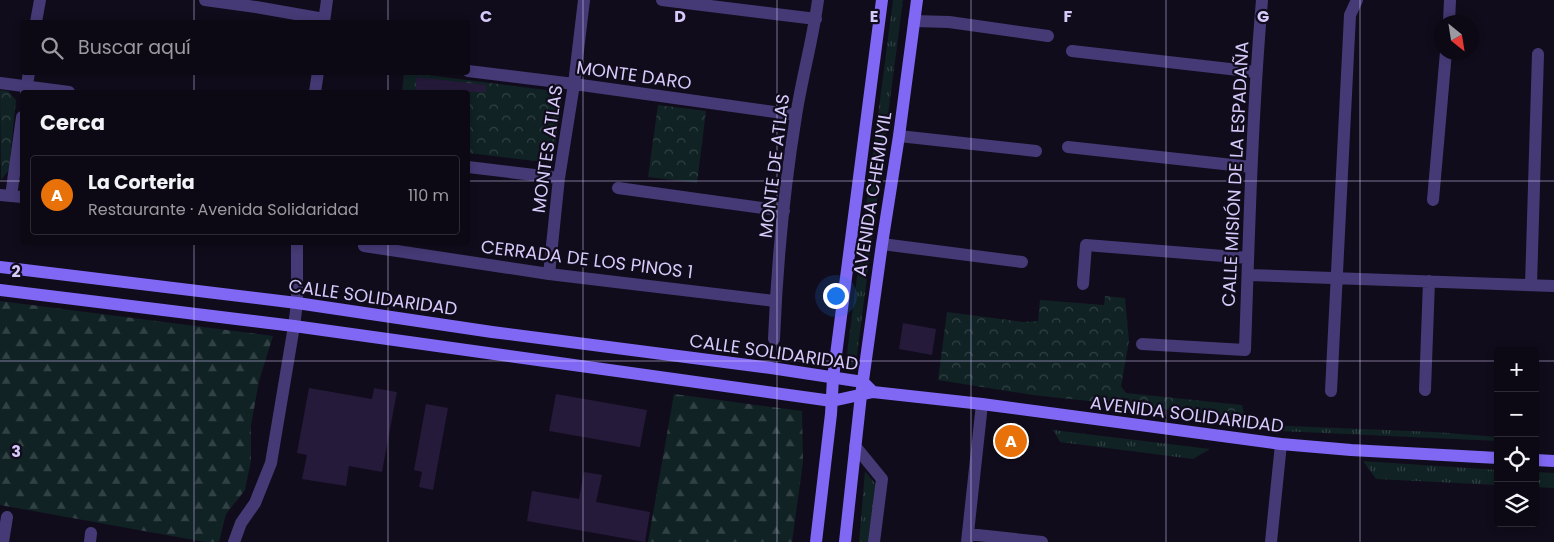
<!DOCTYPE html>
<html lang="es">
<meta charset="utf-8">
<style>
body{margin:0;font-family:Poppins,sans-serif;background:#16121d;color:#f1f3f6}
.controls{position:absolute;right:15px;bottom:15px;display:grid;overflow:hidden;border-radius:5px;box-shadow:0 2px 8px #0003}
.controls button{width:45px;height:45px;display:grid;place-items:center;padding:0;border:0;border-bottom:1px solid #2d2a34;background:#0d0914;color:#f1f3f6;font:25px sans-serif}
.compass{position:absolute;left:1434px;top:15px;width:45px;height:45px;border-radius:50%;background:#0d0914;box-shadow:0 2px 8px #0003;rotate:150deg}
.you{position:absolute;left:835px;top:295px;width:18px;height:18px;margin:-12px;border:4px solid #fff;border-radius:50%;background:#1a73e8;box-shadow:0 0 0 8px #1a73e833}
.badge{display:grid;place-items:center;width:32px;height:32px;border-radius:50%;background:#db2777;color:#fff;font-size:16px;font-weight:700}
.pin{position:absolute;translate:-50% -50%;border:2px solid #fff;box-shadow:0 1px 5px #0006}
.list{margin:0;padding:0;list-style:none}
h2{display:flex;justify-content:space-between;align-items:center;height:65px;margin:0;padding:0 20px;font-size:21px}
h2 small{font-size:16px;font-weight:400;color:#9a9aa0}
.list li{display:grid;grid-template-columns:32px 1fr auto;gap:15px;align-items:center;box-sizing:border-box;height:80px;margin:0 10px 10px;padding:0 10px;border:1px solid #2d2a34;border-radius:5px}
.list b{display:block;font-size:19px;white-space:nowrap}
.list p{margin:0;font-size:16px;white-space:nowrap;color:#9a9aa0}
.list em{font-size:16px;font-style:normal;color:#9a9aa0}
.icon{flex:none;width:28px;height:28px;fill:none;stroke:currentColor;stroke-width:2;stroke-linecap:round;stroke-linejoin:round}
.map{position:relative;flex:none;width:1554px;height:542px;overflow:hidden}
.search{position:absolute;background:#0d0914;box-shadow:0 2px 8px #0003;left:20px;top:20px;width:450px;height:55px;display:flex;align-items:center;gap:12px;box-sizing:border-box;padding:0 18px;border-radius:5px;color:#9a9aa0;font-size:19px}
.panel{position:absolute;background:#0d0914;box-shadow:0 2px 8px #0003;left:20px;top:90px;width:450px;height:155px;border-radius:5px}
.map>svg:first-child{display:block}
.grass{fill:url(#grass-tufts)}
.forest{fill:url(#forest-firs)}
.park{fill:url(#park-crowns)}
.building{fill:#251a3a}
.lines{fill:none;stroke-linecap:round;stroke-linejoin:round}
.minor{stroke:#463a76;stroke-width:12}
.tertiary{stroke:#463a76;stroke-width:12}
.secondary{stroke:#8168f4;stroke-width:12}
.grid{fill:none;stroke:#d7cafb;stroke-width:1;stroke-opacity:0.55}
.labels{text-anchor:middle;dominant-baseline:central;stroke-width:4.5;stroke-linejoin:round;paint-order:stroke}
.street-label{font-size:18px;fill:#d7cafb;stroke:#110c1b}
.grid-label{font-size:16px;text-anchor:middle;font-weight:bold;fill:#d7cafb;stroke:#110c1b;stroke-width:4.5;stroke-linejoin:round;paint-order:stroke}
</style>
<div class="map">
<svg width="1554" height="542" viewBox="0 0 1554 542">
<defs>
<pattern id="grass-tufts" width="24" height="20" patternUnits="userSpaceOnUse" patternTransform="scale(1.25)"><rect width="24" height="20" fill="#102224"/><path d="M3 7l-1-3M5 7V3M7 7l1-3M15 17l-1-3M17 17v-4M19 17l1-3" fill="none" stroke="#324145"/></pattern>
<pattern id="forest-firs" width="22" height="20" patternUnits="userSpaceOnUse" patternTransform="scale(1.25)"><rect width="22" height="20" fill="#102224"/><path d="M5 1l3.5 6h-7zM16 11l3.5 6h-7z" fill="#324145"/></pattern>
<pattern id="park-crowns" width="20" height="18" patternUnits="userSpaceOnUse" patternTransform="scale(1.25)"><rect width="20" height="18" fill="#102224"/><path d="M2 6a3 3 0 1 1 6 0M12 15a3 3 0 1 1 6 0" fill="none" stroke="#324145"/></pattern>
</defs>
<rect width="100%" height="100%" fill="#110c1b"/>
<!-- grass -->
<path class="grass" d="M893,0H903L855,370L845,369Z
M1263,425L1435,432L1498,437V441L1280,431L1264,428Z
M1053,430L1210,449L1193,459L1060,442Z
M1363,461L1498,470V485L1376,479Z
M865,471L876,485L869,542H859Z
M1535,472L1554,473V488L1535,487Z"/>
<!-- forest -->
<path class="forest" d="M0,301L273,336L259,381L251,425V460L245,490L226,514L219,542H205L0,505Z
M674,394L802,411L803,462L792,542H648Z"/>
<!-- park -->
<path class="park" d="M404,72L562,92L553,163L468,153V92H402Z
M0,90L8,91L16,100L9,170L1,180Z
M658,105L706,111L697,183L648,177Z
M1105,296L1125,298L1129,341L1121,386L1126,393L1242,405L1245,418L1033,395L938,380L947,312L1023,322L1038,321L1040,300L1104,305Z"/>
<!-- building -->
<path class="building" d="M417,77L486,85V92H415Z
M903,323L936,329L932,355L899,349Z
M309,388L372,399L374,388L397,392L382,472L349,466L346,486L302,479L307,455L297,453Z
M556,394L647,410L640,447L549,431Z
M426,404L448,408L433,490L419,487L422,472L414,470Z
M584,472L602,475L596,502L650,512L645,542L527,521L532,491L579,499Z"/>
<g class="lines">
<!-- minor -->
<path class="minor" d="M205,0L256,7L324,19
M662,0L816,19
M914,21L949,22L1048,36
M36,22L40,0
M1449,22L1450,0
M1072,51L1256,72
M468,71L574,84L796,115
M0,83L69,92
M26,92L29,72
M899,136L1036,151
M1068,147L1251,167
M468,167L559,178
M618,188L784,211
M0,195L22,197
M11,196L22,117
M1433,200L1446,52
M882,244L1022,262
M364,246L549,274L775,301
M549,274L559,178L574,84L584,0
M1248,275L1554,286
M1083,284L1086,245L1248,258
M1531,285L1538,54
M774,339C777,265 784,189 796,116C802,77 813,39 818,0
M1142,344L1245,350C1249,233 1252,117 1262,0
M1425,390L1429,281
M1331,391L1350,15L1357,0
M855,446L882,479L874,542
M968,534L1042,542
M3,542L7,517
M90,542L91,533
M967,542L982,404
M1271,542L1281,444"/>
<!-- tertiary -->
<path class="tertiary" d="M324,22L327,0
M315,92L318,72
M234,542L241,523L255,503L271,463L294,326L297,303V242"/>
<!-- secondary -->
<path class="secondary" d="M0,267L297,303L492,332L771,368L863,382L873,392
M0,290L294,326L832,401L873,392L982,404L1281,444L1351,450L1498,458
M1535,460L1554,461
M816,542L831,414L833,378L882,0
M845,542L861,395L882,244L899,136L917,0"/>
</g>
<!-- grid -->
<path class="grid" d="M194,0V22M388,0V22M583,0V542M777,0V542M971,0V542M1166,0V542M1360,0V542M194,72V92M388,72V92M0,181H22M468,181H1554M194,242V542M388,242V542M0,361H1498M1535,361H1554"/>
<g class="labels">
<!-- street labels -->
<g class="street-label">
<text transform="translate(634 75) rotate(8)">MONTE DARO</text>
<text transform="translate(547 149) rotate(-82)">MONTES ATLAS</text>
<text transform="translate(774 166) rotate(-83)">MONTE DE ATLAS</text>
<text transform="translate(1235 174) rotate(-87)">CALLE MISIÓN DE LA ESPADAÑA</text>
<text transform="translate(872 194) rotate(-81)">AVENIDA CHEMUYIL</text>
<text transform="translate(587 259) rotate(7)">CERRADA DE LOS PINOS 1</text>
<text transform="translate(373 297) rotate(8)">CALLE SOLIDARIDAD</text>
<text transform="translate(774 352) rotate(8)">CALLE SOLIDARIDAD</text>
<text transform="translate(1187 414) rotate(7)">AVENIDA SOLIDARIDAD</text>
</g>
</g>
<g class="grid-label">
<text x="486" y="22">C</text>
<text x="680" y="22">D</text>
<text x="874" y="22">E</text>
<text x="1068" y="22">F</text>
<text x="1263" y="22">G</text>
<text x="16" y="277">2</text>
<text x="16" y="457">3</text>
</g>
</svg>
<div class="controls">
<button>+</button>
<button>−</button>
<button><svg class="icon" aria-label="locate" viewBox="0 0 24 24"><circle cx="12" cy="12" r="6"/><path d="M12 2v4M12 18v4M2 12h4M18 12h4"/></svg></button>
<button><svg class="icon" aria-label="layers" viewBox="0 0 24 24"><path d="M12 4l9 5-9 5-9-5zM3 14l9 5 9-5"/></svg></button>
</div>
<svg class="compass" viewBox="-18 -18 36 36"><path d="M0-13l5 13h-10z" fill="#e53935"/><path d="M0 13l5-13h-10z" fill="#9a9aa0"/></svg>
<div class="you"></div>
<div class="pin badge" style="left:1011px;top:441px;background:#e8710a">A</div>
<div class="search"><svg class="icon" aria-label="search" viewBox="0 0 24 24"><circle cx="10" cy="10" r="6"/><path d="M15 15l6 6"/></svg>Buscar aquí</div>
<section class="panel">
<h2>Cerca<small></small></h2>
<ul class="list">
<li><span class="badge" style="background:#e8710a">A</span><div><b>La Corteria</b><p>Restaurante · Avenida Solidaridad</p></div><em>110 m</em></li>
</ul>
</section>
</div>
